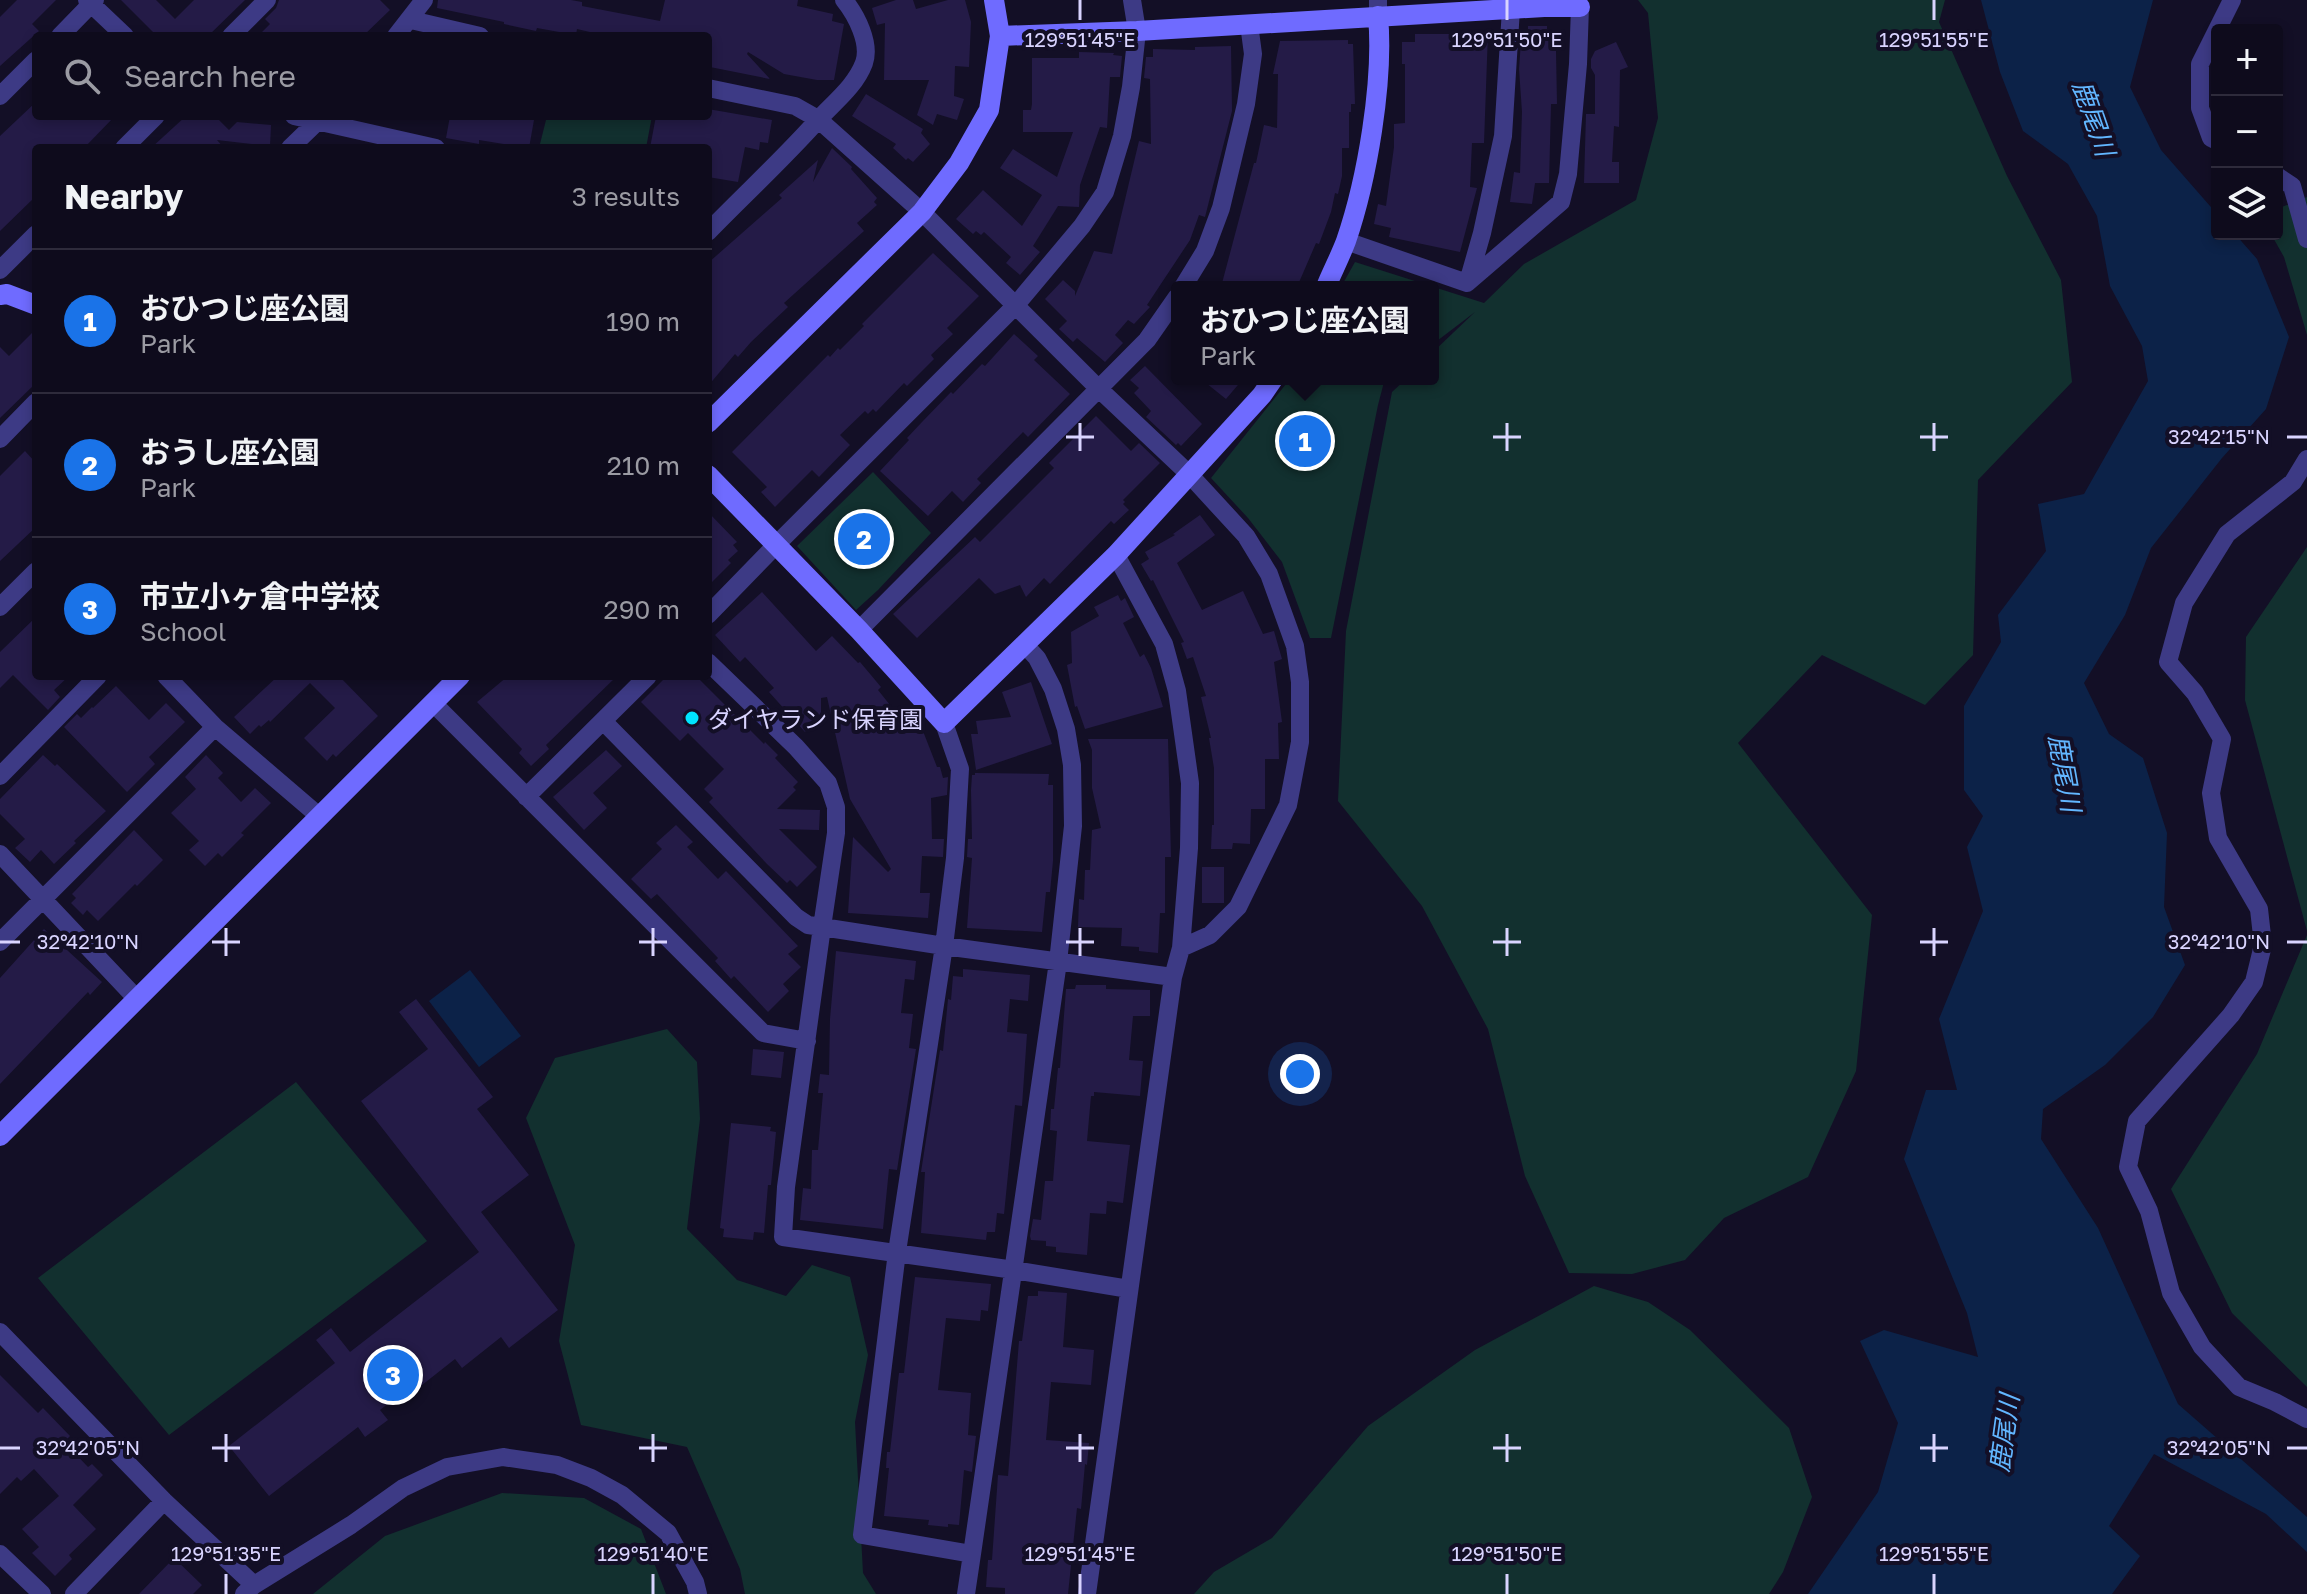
<!DOCTYPE html>
<meta charset="utf-8">
<style>
body{margin:0;font-family:"Golos Text","Noto Sans JP",sans-serif;background:#1c1929;color:#f1f3f6}
.controls{position:absolute;right:24px;top:24px;display:grid;overflow:hidden;border-radius:8px;box-shadow:0 4px 12px #0003}
.controls button{width:72px;height:72px;display:grid;place-items:center;padding:0;border:0;border-bottom:2px solid #2e2b3b;background:#0e0b1c;color:#f1f3f6;font:40px sans-serif}
.you{position:absolute;left:1300px;top:1074px;width:28px;height:28px;margin:-20px;border:6px solid #fff;border-radius:50%;background:#1a73e8;box-shadow:0 0 0 12px #1a73e833}
.badge{display:grid;place-items:center;width:52px;height:52px;border-radius:50%;background:#1a73e8;color:#fff;font-size:26px;font-weight:700}
.pin{position:absolute;translate:-50% -50%;border:4px solid #fff;box-shadow:0 2px 8px #0006}
.popup{position:absolute;left:1171px;top:281px;width:268px;height:104px;box-sizing:border-box;display:grid;place-content:center;border-radius:8px;background:#0e0b1c;filter:drop-shadow(0 2px 6px #0005);font-size:26px;white-space:nowrap;color:#9b9ba3}
.popup b{font-size:30px;color:#f1f3f6}
.popup::after{content:'';position:absolute;left:50%;top:100%;margin-left:-16px;border:16px solid transparent;border-top-color:#0e0b1c}
.list{margin:0;padding:0;list-style:none}
h2{display:flex;justify-content:space-between;align-items:center;height:104px;margin:0;padding:0 32px;font-size:34px}
h2 small{font-size:26px;font-weight:400;color:#9b9ba3}
.list li{display:grid;grid-template-columns:52px 1fr auto;gap:24px;align-items:center;box-sizing:border-box;height:144px;padding:0 32px;border-top:2px solid #2e2b3b}
.list b{display:block;font-size:30px;white-space:nowrap}
.list p{margin:0;font-size:26px;white-space:nowrap;color:#9b9ba3}
.list em{font-size:26px;font-style:normal;color:#9b9ba3}
.icon{flex:none;width:44px;height:44px;fill:none;stroke:currentColor;stroke-width:2;stroke-linecap:round;stroke-linejoin:round}
.map{position:relative;flex:none;width:2307px;height:1594px;overflow:hidden}
.search{position:absolute;background:#0e0b1c;box-shadow:0 4px 12px #0003;left:32px;top:32px;width:680px;height:88px;display:flex;align-items:center;gap:20px;box-sizing:border-box;padding:0 28px;border-radius:8px;color:#9b9ba3;font-size:30px}
.panel{position:absolute;background:#0e0b1c;box-shadow:0 4px 12px #0003;left:32px;top:144px;width:680px;height:536px;border-radius:8px}
.map>svg:first-child{display:block}
.green{fill:#12302f}
.water{fill:#0c2248}
.building{fill:#241b47}
.lines{fill:none;stroke-linecap:round;stroke-linejoin:round}
.street{stroke:#3d3a85;stroke-width:18}
.secondary{stroke:#6f6bff;stroke-width:20}
.ticks{fill:none;stroke:#d9d4ff;stroke-width:3}
.poi-dot{fill:#00e5ff;stroke:#130f26;stroke-width:3}
.labels{text-anchor:middle;dominant-baseline:central;stroke-width:8;stroke-linejoin:round;paint-order:stroke}
.poi-label{font-size:24px;fill:#d9d4ff;stroke:#130f26;text-anchor:start}
.water-label{font-size:26px;font-style:italic;fill:#62b6ff;stroke:#130f26}
.ticks-label{font-size:20px;text-anchor:middle;fill:#d9d4ff;stroke:#130f26;stroke-width:8;stroke-linejoin:round;paint-order:stroke}
</style>
<div class="map">
<svg width="2307" height="1594" viewBox="0 0 2307 1594">
<rect width="100%" height="100%" fill="#130f26"/>
<!-- green -->
<path class="green" d="M1638,0H1945L1939,22L2007,176L2061,280L2072,382L1978,480L1973,655L1925,705L1822,655L1738,743L1872,915L1856,1071L1808,1177L1724,1218L1685,1260L1632,1274L1569,1273L1525,1176L1488,1029L1422,906L1338,801L1346,631L1392,392L1406,379H1433V352L1475,312L1433,344V287H1341L1355,262L1484,303L1524,264L1636,200L1658,118L1648,13Z
M547,116H652L646,148H539Z
M2307,197V335L2284,257L2271,234H2277V209Z
M1290,379H1388L1384,382L1378,405L1331,638H1310L1282,562L1248,518L1211,478Z
M873,472L931,533L878,590L856,610L797,546Z
M2307,547V931L2245,700L2246,637Z
M2307,935V1387L2232,1313L2171,1189L2257,1054Z
M667,1029L697,1062L700,1119L687,1229L737,1280L786,1296L812,1265L850,1277L868,1355L855,1422L863,1573L876,1594H745L740,1569L687,1447L581,1425L559,1341L575,1245L526,1118L555,1058Z
M296,1082L427,1241L169,1435L38,1278Z
M1594,1286L1648,1302L1690,1330L1789,1428L1812,1497L1783,1572L1769,1594H1194L1214,1572L1272,1538L1368,1426L1475,1350Z
M502,1493L584,1498L641,1529L666,1594H313L385,1536Z"/>
<!-- water -->
<path class="water" d="M1981,0H2153L2130,87L2161,150L2217,214V234H2235L2257,259L2289,337L2266,409L2222,458L2151,548L2125,615L2084,683L2109,734L2143,758L2167,833L2164,907L2185,965L2153,1017L2105,1065L2043,1109L2041,1139L2098,1228L2178,1404L2307,1517V1552L2266,1514L2154,1454L2109,1526L2140,1556L2112,1594H1808L1878,1492L1898,1423L1860,1341L1884,1330L1978,1357L1967,1313L1904,1159L1926,1090H1957L1939,1019L1983,911L1967,847L1983,816L1964,790V706L2001,642L1998,615L2046,551L2038,504L2084,494L2148,381L2142,346L2110,286L2097,216L2068,164L2023,131L2000,72Z
M470,970L521,1036L479,1067L429,1001Z"/>
<!-- building -->
<path class="building" d="M17,0H56L32,24L39,31L0,66V17Z
M121,0H156L175,19L194,0H245L208,36H157Z
M279,0H380L390,10L363,36H258L270,24L265,19L276,8Z
M438,0H571L582,2V6L660,21L665,0H798L797,6L833,14L832,21L844,24L834,80H817L784,74L748,52L747,54L770,79L710,67L711,59L708,58V36H607L577,29L576,35L537,28L536,31L504,24V22L437,8Z
M896,0H913L916,9L948,0H965L971,22L969,67L955,66L954,96L964,99L957,120L937,114L933,125L917,115L929,80H884L885,23L877,25L872,8Z
M1528,26H1547V31H1559V51H1556L1557,104H1551L1549,183H1535L1532,204L1510,202L1514,172L1520,173L1522,112L1519,69L1521,41H1524V32H1528Z
M1454,32H1488L1484,143H1472L1470,187L1477,188L1460,252L1389,237L1391,228L1374,224L1378,204L1386,206L1394,147V124L1405,123V64H1402V42H1415V34H1454Z
M1348,40V44H1353L1355,104H1351V112H1349V148H1342V176L1338,194L1335,193L1331,212L1319,244L1316,243L1297,287H1221L1254,163H1256L1264,125L1277,128L1278,74H1273L1280,41Z
M1616,42L1628,67L1620,70L1619,127L1614,126L1612,162H1619V183H1584L1586,114H1595V75L1591,68V59L1595,51Z
M1231,46L1232,111L1205,217L1199,215L1190,240L1147,305L1150,307L1134,324L1128,320L1115,335L1123,343L1105,362L1077,338L1073,342L1059,329L1067,321L1045,299L1063,280L1075,291V296L1094,251L1112,254L1139,141L1151,144L1150,79L1144,78L1146,57H1153V49L1195,50V47Z
M1079,52L1114,53L1113,55L1122,56L1120,77H1110L1107,128L1100,127L1080,185L1079,207L1058,206L1033,246L1040,252L1020,275L1006,263L1011,257L984,232L981,235L976,231L973,234L956,219L983,190L1022,226L1042,195L1000,168L1013,149L1057,177L1073,132H1023V110H1031L1032,104V58H1079Z
M866,94L923,129L921,133L930,144L913,162L908,158L906,160L893,148L896,144L852,116Z
M36,102V116H115L84,148H36V196L0,231V136Z
M708,109L772,120L768,143L760,142L759,150L745,147L738,182L708,177V148H650L656,116H708Z
M186,116H215L229,130L237,122L271,125L270,146L217,140L224,148H151Z
M450,116H512L534,120L529,148L479,140V144L446,138Z
M832,148L852,167L851,169L877,198L874,202L877,205L857,223L864,231L784,303L788,307L751,342L738,357L735,354L708,386V263L782,198L779,195L818,160L813,182Z
M933,253L979,296L947,328L953,334L931,355L934,359L907,386L904,383L876,412L873,409L868,414L865,411L840,435L850,445L819,477L812,470L775,507L761,492L767,487L732,452L828,355L830,357L838,348L840,350L864,326L862,324Z
M36,329V383L0,418V347L9,356Z
M1014,334L1038,356L1034,360L1070,394L1028,437L1023,432L977,479L981,483L963,502L952,491L928,516L880,471L909,440L907,438L922,422L951,392L953,394L982,364L985,366Z
M1145,366L1202,424L1181,446L1178,443L1176,445L1146,417L1151,411L1134,393L1139,388L1130,380Z
M1201,379H1243L1226,399Z
M1096,416L1131,451L1139,443L1160,463L1123,500L1125,502L1123,504L1129,510L1114,524L1111,521L1050,584L1044,578L1026,597L1020,585L995,594L979,578L917,638L893,614L975,537L980,542L1054,468L1049,463Z
M25,451L36,463V527L0,561V476Z
M708,512L737,542L733,545L738,551L728,560L731,563L708,586Z
M1200,515L1215,535L1177,563L1202,610L1243,591L1263,634L1274,631L1282,659L1274,662L1282,722L1278,723L1279,759H1265V809H1251L1250,844L1233,843L1232,849H1211L1212,825H1214V768L1209,738H1211L1201,697L1206,696L1193,657L1187,659L1181,643L1184,642L1153,580L1151,581L1141,564L1149,559L1145,552L1175,535L1173,534Z
M762,592L816,651L832,636L858,663L860,662L881,687L878,690L910,730L921,726L937,767H940L943,778L948,777L947,795L931,798L932,839H944L943,857L922,856L920,893H930L928,918L848,913L853,837L888,872L891,869L850,799L827,697L821,698V717L805,732L769,692L774,688L745,657L740,662L715,635Z
M1118,595L1121,601L1125,598L1134,617L1123,623L1140,657L1144,654L1151,668L1163,707L1085,729L1077,706L1075,707L1067,665L1072,663L1071,632L1099,616L1094,607Z
M36,617V676H69L54,690L60,697L48,710L13,675L0,688V652Z
M278,676H339L378,716L336,757L333,754L327,761L304,738L335,708L310,683L270,722L269,720L261,727L259,725L250,734L234,717Z
M508,676H617L546,745L549,749L531,766L519,753L522,749L477,702Z
M667,676H696L764,744L765,742L778,755L775,758L798,782L793,787L796,790L777,809L820,810L819,830L779,829L817,867L797,887L790,880L787,883L767,864L709,802L713,798L704,789L724,769L688,733L680,741L641,702Z
M1031,682L1052,744L976,770L971,734H978L976,721L1011,717L1002,692Z
M116,686L149,720L166,703L185,722L149,757L155,764L127,792L64,727L77,714L81,718L92,707L93,708Z
M1088,739H1168L1171,857H1165V913H1160L1158,953L1139,951V947L1121,946L1122,928L1078,927L1079,899L1084,900L1085,870H1090L1092,830L1101,828L1092,788V750Z
M606,750L622,766L593,793L607,808L584,830L553,797Z
M43,755L55,766L57,764L106,811L74,841L76,843L54,864L41,850L30,862L15,848L25,839L0,814V799Z
M206,755L223,773L218,778L241,802L255,788L271,803L241,833L244,835L222,857L218,853L205,866L189,850L199,841L171,813L196,789L185,777Z
M975,773L1049,774L1048,785H1053V861L1050,892H1046L1042,932L967,928L972,858L967,857L968,839H972L971,790L972,775H975Z
M676,825L693,842L687,847L718,879L726,871L798,946L788,954L801,967L783,984L789,991L768,1012L734,976L731,979L715,961L718,958L657,894L651,899L631,879L662,849L656,843Z
M134,830L163,860L137,886L135,884L98,921L87,910L83,915L71,903L76,898L72,894Z
M1202,867H1224V903H1202Z
M44,929L102,982L90,995L88,992L0,1084V978Z
M836,951L916,961L914,980L905,979L901,1013L913,1014L909,1048L916,1049L897,1170L889,1169L883,1229L800,1220L803,1188L811,1189L812,1150H818L823,1093H818L820,1074L829,1075L830,1019Z
M963,969L1030,975L1028,1001L1010,999L1007,1032L1027,1034L1022,1106L1015,1105L1004,1214L997,1213L995,1232H987L986,1240L921,1233L925,1172H921L940,1050L943,1051L948,999L951,1000L953,976L963,977Z
M1076,985H1106V989L1150,990V1016H1133L1129,1060L1143,1061L1140,1096L1094,1092V1096H1091L1087,1141L1130,1145L1123,1203L1107,1201L1106,1214L1090,1213L1087,1255L1056,1252V1247L1046,1246V1241L1031,1240L1030,1236L1033,1219L1041,1220L1045,1181H1053L1057,1131L1050,1130L1051,1109H1054L1058,1068H1060L1066,989H1075Z
M416,999L493,1097L477,1109L529,1175L481,1212L558,1310L509,1348L501,1337L462,1368L455,1359L417,1389L413,1384L380,1410L388,1420L365,1437L358,1427L269,1496L229,1446L335,1363L316,1340L331,1328L350,1352L479,1252L361,1101L428,1049L399,1012Z
M753,1049L784,1052L781,1078L751,1075Z
M731,1123L771,1127L770,1131L776,1132L771,1185H768L764,1233L754,1232L753,1240L723,1237L724,1229L720,1228Z
M915,1277L991,1284L988,1311L981,1310L980,1321L946,1318L938,1390L971,1393L968,1435L976,1436L972,1472L964,1470L959,1525L948,1524V1527L928,1525L929,1520L884,1516L889,1468H886L887,1452H890L899,1373H904Z
M1038,1291L1067,1293L1063,1347L1094,1350L1091,1385L1051,1382L1046,1440L1089,1443L1087,1465L1085,1464L1081,1509L1077,1508L1068,1594H1005V1588L986,1587L988,1560H992L998,1475L1008,1476L1019,1341H1022L1028,1296H1038Z
M0,1375L38,1413L43,1408L70,1436L64,1442L88,1467L92,1464L103,1475L73,1505L96,1529L69,1555L72,1559L55,1576L32,1553L39,1547L22,1529L59,1496L34,1469L21,1481L17,1477L0,1494Z
M174,1558L202,1585L193,1594H139Z"/>
<g class="lines">
<!-- street -->
<path class="street" d="M87,0L125,36
M1378,0V16
M411,20L480,36
M60,36L95,0
M231,36L267,0
M396,36L424,0
M708,88L795,106L818,119L922,212L1098,388L1189,474L1246,536L1269,574L1295,646L1300,682V742L1288,805L1238,907L1210,935L1181,948
M0,96L36,60
M294,116L436,148
M2217,141L2211,138L2200,108V64L2232,0
M124,148L156,116
M290,148L322,117
M2277,176L2292,186L2307,239
M708,232C744,195 782,160 817,121C833,103 855,87 864,63C871,43 856,15 844,0
M1346,241L1467,283L1561,202L1568,174L1578,64L1580,7
M0,270L36,234
M1468,282L1482,233L1503,136L1511,9
M1183,287L1205,251L1221,208L1246,104L1253,54L1249,24
M0,439L36,402
M2307,459L2293,482L2227,534L2184,603L2168,662L2195,693L2222,739L2211,793L2218,838L2259,909L2263,945L2254,982L2231,1015L2137,1121L2128,1167L2149,1211L2171,1293L2202,1347L2239,1387L2275,1402L2307,1419
M0,607L36,571
M708,615L776,545L1015,306L1082,226L1105,192L1122,136L1131,87L1137,31L1132,0
M859,630L1147,340L1177,297
M166,676L215,727L319,816
M434,704L763,1033L807,1041
M603,721L796,917L808,925L822,927L836,833V807L828,783L796,747L708,662
M944,723L960,769L955,858L944,946L897,1252L862,1535L972,1554L966,1594
M0,776L98,676
M526,797L648,676
M0,854L137,999
M0,942L215,727
M1129,1289L1014,1270L783,1237L786,1187L822,927L944,946L1173,977
M0,1332L164,1501L254,1585
M0,1554L42,1594
M972,1554L1058,962L1073,826L1072,765L1066,729L1053,689L1037,658L1025,645
M74,1594L164,1501
M244,1594L254,1585L351,1525L403,1488L447,1467L503,1457L557,1465L591,1478L622,1495L668,1533L695,1582L698,1594
M1087,1594L1173,977L1181,948L1189,848L1190,783L1177,691L1164,644L1116,555"/>
<!-- secondary -->
<path class="secondary" d="M1000,36L1137,31L1544,7H1580
M1326,287C1332,272 1340,257 1346,241C1367,180 1384,81 1378,16
M0,295L7,294L36,305
M708,423L922,212L959,163L989,110L1000,36L994,0
M708,475L859,630L944,723L1116,555L1262,395L1273,379
M0,1136L460,676"/>
</g>
<!-- ticks -->
<path class="ticks" d="M1080,0V20M1507,0V20M1934,0V20M1080,423V451M1507,423V451M1934,423V451M1066,437H1094M1493,437H1521M1920,437H1948M2287,437H2307M226,928V956M653,928V956M1080,928V956M1507,928V956M1934,928V956M0,942H20M212,942H240M639,942H667M1066,942H1094M1493,942H1521M1920,942H1948M2287,942H2307M226,1434V1462M653,1434V1462M1080,1434V1462M1507,1434V1462M1934,1434V1462M0,1448H20M212,1448H240M639,1448H667M1066,1448H1094M1493,1448H1521M1920,1448H1948M2287,1448H2307M226,1574V1594M653,1574V1594M1080,1574V1594M1507,1574V1594M1934,1574V1594"/>
<!-- markers -->
<circle class="poi-dot" cx="692" cy="718" r="8"/>
<g class="labels">
<!-- poi labels -->
<g class="poi-label">
<text x="708" y="718">ダイヤランド保育園</text>
</g>
<!-- water labels -->
<g class="water-label">
<text transform="translate(2094 118) rotate(71)">鹿尾川</text>
<text transform="translate(2065 773) rotate(80)">鹿尾川</text>
<text transform="translate(2004 1433) rotate(-82)">鹿尾川</text>
</g>
</g>
<g class="ticks-label">
<text x="1080" y="47">129°51'45"E</text>
<text x="1507" y="47">129°51'50"E</text>
<text x="1934" y="47">129°51'55"E</text>
<text x="2219" y="444">32°42'15"N</text>
<text x="88" y="949">32°42'10"N</text>
<text x="2219" y="949">32°42'10"N</text>
<text x="88" y="1455">32°42'05"N</text>
<text x="2219" y="1455">32°42'05"N</text>
<text x="226" y="1561">129°51'35"E</text>
<text x="653" y="1561">129°51'40"E</text>
<text x="1080" y="1561">129°51'45"E</text>
<text x="1507" y="1561">129°51'50"E</text>
<text x="1934" y="1561">129°51'55"E</text>
</g>
</svg>
<div class="controls">
<button>+</button>
<button>−</button>
<button><svg class="icon" aria-label="layers" viewBox="0 0 24 24"><path d="M12 4l9 5-9 5-9-5zM3 14l9 5 9-5"/></svg></button>
</div>
<div class="you"></div>
<div class="pin badge" style="left:1305px;top:441px">1</div>
<div class="popup"><b>おひつじ座公園</b>Park</div>
<div class="pin badge" style="left:864px;top:539px">2</div>
<div class="pin badge" style="left:393px;top:1375px">3</div>
<div class="search"><svg class="icon" aria-label="search" viewBox="0 0 24 24"><circle cx="10" cy="10" r="6"/><path d="M15 15l6 6"/></svg>Search here</div>
<section class="panel">
<h2>Nearby<small>3 results</small></h2>
<ul class="list">
<li><span class="badge">1</span><div><b>おひつじ座公園</b><p>Park</p></div><em>190 m</em></li>
<li><span class="badge">2</span><div><b>おうし座公園</b><p>Park</p></div><em>210 m</em></li>
<li><span class="badge">3</span><div><b>市立小ヶ倉中学校</b><p>School</p></div><em>290 m</em></li>
</ul>
</section>
</div>
